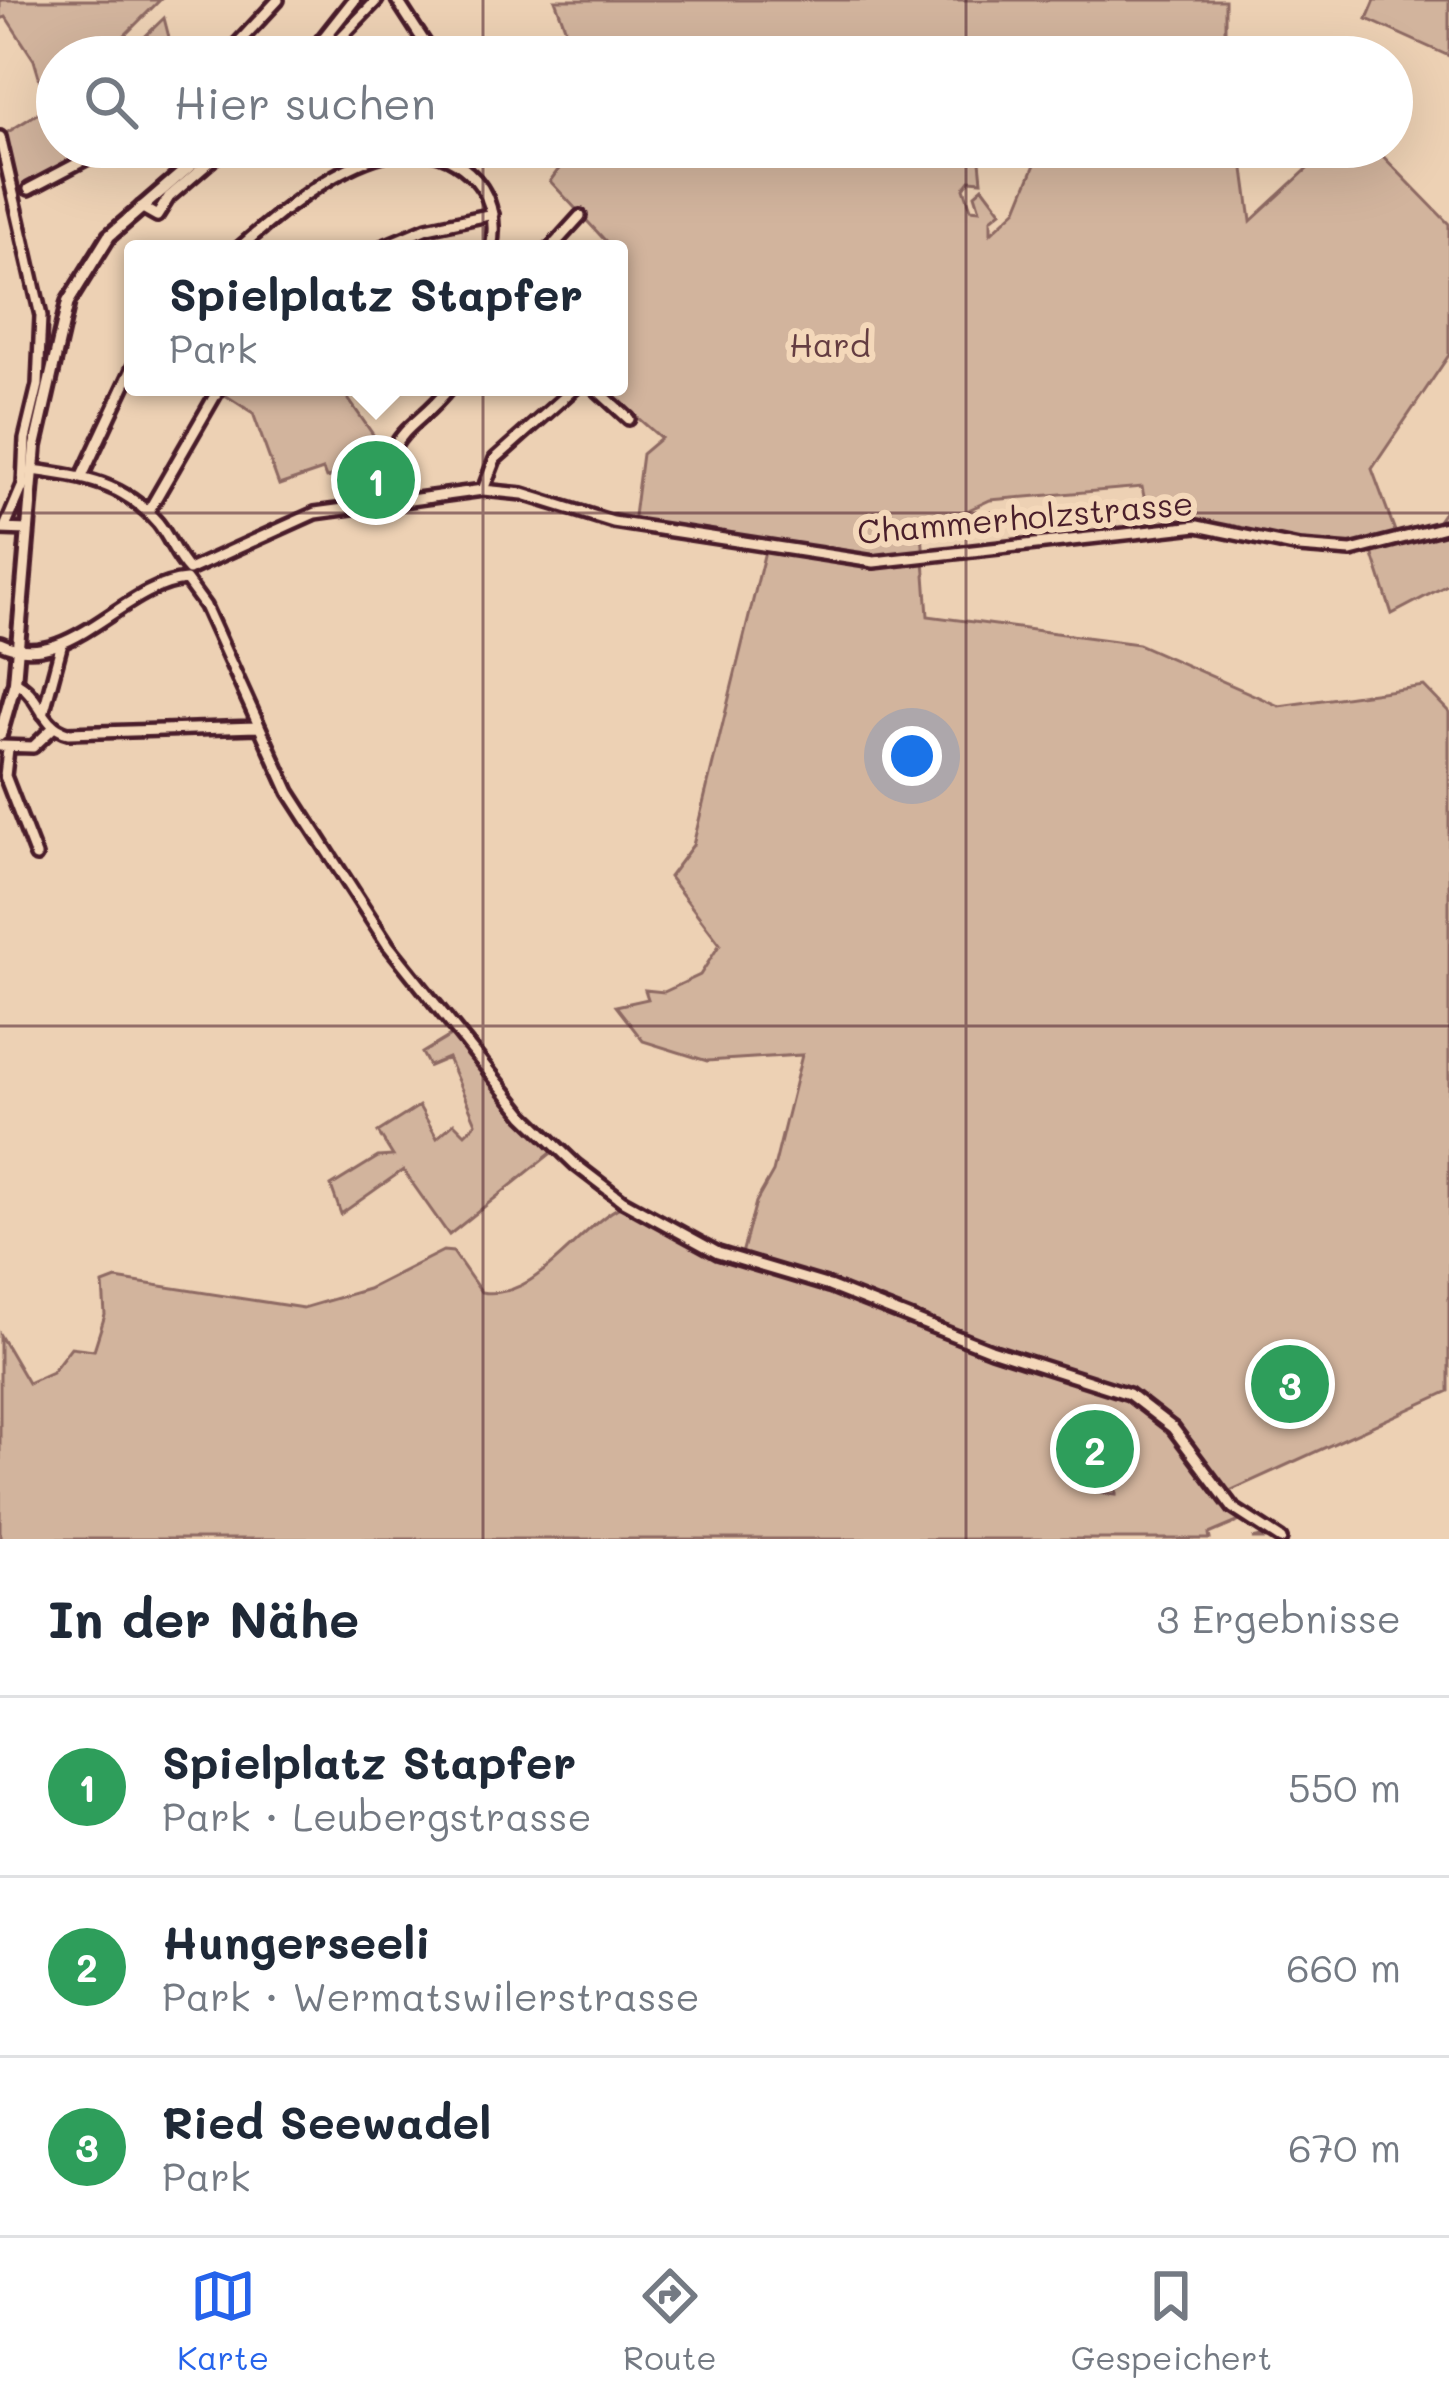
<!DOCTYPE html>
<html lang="de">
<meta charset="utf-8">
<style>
body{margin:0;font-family:Mali,sans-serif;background:#f6f6f7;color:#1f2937}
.you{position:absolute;left:912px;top:756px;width:42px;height:42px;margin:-30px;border:9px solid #fff;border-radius:50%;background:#1a73e8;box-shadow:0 0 0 18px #1a73e833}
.badge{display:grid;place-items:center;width:78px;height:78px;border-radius:50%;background:#2563eb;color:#fff;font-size:39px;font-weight:700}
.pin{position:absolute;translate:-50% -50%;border:6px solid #fff;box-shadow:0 3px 12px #0006}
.popup{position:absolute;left:124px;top:240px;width:504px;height:156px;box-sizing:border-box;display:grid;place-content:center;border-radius:12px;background:#fff;filter:drop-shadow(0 3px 9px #0005);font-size:39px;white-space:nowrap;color:#747a83}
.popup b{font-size:45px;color:#1f2937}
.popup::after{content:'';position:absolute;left:50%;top:100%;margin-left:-24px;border:24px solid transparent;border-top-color:#fff}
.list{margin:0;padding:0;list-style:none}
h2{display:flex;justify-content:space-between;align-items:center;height:156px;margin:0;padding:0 48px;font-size:51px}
h2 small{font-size:39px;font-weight:400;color:#747a83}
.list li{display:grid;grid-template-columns:78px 1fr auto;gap:36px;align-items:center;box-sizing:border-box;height:180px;padding:0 48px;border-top:3px solid #e0e1e3}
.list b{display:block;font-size:45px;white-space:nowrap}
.list p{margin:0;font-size:39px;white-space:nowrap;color:#747a83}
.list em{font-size:39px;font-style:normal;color:#747a83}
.icon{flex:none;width:66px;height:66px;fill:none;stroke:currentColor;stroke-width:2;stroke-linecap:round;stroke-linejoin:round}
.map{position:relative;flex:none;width:1449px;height:1539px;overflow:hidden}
.search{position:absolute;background:#fff;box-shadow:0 12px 48px #0002;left:36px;right:36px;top:36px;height:132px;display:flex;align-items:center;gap:30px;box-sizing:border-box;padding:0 42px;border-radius:66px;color:#747a83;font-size:45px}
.sheet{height:696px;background:#fff}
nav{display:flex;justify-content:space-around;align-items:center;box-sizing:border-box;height:168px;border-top:3px solid #e0e1e3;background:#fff;font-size:33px;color:#747a83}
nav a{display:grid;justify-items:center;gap:6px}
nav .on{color:#2563eb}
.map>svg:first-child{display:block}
.green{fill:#d2b49d;stroke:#8e6a64;stroke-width:3}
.water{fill:#ae8c80;stroke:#86605e;stroke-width:3}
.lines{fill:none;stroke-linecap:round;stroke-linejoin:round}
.minor-casing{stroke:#4a1f2b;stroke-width:18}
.major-casing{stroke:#4a1f2b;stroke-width:20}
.minor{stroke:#f4d8ba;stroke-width:9}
.major{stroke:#f4d8ba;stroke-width:10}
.grid{fill:none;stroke:#4a1f2b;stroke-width:3;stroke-opacity:0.55}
.labels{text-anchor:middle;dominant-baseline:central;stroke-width:12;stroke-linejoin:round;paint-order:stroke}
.park-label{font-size:33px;fill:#653d42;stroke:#f4d8ba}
.street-label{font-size:33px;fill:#4a1f2b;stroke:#f4d8ba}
</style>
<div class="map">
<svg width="1449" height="1539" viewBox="0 0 1449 1539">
<rect width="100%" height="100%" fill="#edd1b4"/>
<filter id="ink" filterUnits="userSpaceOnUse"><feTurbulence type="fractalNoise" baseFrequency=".00833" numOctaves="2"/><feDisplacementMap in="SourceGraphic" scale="24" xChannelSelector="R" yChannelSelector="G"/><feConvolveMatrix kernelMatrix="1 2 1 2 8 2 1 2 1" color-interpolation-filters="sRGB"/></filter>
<g filter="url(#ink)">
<!-- green -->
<path class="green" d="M0,0H160L122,38L132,49L164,18L174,57H57V147H109L14,196L0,137L48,107L34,60L6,17L0,19Z
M555,0H1225V57H576Z
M1375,0H1449V56L1367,19Z
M575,147H969L980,161L982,181L970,180L964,188L971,209L980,210L975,194L983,187L1001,211L991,219V233L1017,209L1042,147H1241L1251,221L1331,147H1374L1449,224V355L1372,469L1399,542L1430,532L1449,505V584L1392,614L1371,549L1335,551L1211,527L1151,530L1142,487L990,500L922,532L928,616L1138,644L1279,706L1424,686L1449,712V1391L1223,1494L1281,1539H1252L1266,1536L1242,1520L1209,1534L1210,1539H0V1335L28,1383L52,1372L71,1347L94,1350L105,1315L103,1284L116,1279L303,1308L368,1289L443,1251L453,1252L481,1292C538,1302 578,1225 624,1205L739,1265L756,1202L773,1172L802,1055L707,1061L643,1041L616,1006L648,999L645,990L664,992L700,975L720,944L669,877L693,845L766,547L650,528L634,516L642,454L661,438L602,387H619L622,260L619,249H613L550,181Z
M226,387H340L381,446L388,447L383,467L367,471L369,476L382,473V493L340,497L336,476L326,478L323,470L279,485L253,413L222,393Z
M452,1035L555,1150L449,1235L403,1170L341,1214L331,1186L378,1157L393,1156L378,1132L419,1106L437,1138L454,1123L465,1134L476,1123L448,1058L429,1066L422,1053Z"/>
<!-- water -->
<path class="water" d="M1080,1430L1116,1446V1495C1079,1491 1056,1471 1059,1432Z"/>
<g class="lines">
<defs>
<path id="minor" d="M397,0L434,57
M225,57L278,0
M322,57L377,0
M0,137L41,316L38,385L25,439L23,485L6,525
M29,189L109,147
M141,207L157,216L169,197L227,147
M238,249C290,204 398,108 468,172C491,192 497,220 491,249
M377,249L427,228L493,214
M550,249L580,216
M594,387L629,419
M33,470C82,477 123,482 158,523C170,538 176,557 189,570
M83,474L133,367
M483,490L495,459L576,387
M390,499C379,431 416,432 450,387
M148,512L220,387
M0,529L28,530
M189,570L315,513L483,490L523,494L613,522L874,562L1197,526L1299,547L1351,551L1449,526
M186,580L205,606L289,792L388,945L524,1115L576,1165L623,1201L718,1253L829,1286L991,1350L1129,1394L1173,1428L1233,1508L1281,1539
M0,643C68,675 122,585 186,580
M15,682C40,693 40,726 68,733L257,727
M43,714L62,643
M0,746L33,747L53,728
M8,749L5,776L36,856"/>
<path id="major" d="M309,57L354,0
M0,735L15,682L35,446L68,302L109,236L212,147"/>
</defs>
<!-- minor casing -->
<use href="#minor" class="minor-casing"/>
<!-- major casing -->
<use href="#major" class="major-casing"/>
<!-- minor -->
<use href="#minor" class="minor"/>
<!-- major -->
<use href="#major" class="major"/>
</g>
</g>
<!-- grid -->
<path class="grid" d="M483,0V57M966,0V57M483,147V1539M966,147V1539M0,513H1449M0,1026H1449"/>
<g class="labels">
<!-- park labels -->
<g class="park-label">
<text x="830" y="343">Hard</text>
</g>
<!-- street labels -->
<g class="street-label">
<text transform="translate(1025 516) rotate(-5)">Chammerholzstrasse</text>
</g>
</g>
</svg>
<div class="you"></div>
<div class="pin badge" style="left:376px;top:480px;background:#2e9e5b">1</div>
<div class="popup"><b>Spielplatz Stapfer</b>Park</div>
<div class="pin badge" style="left:1095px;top:1449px;background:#2e9e5b">2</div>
<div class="pin badge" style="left:1290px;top:1384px;background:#2e9e5b">3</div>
<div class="search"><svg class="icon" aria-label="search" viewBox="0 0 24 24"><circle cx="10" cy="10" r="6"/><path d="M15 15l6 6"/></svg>Hier suchen</div>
</div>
<section class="sheet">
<h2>In der Nähe<small>3 Ergebnisse</small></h2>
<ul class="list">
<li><span class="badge" style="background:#2e9e5b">1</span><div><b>Spielplatz Stapfer</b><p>Park · Leubergstrasse</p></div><em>550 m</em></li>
<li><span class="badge" style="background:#2e9e5b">2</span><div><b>Hungerseeli</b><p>Park · Wermatswilerstrasse</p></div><em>660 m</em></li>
<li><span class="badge" style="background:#2e9e5b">3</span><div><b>Ried Seewadel</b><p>Park</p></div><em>670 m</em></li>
</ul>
</section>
<nav>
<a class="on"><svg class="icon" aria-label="map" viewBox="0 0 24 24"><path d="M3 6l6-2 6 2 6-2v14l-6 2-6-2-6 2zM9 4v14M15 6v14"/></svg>Karte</a>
<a><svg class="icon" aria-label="directions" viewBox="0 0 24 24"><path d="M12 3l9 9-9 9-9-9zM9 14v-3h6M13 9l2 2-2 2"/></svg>Route</a>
<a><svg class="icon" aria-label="saved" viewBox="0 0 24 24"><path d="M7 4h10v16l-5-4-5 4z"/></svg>Gespeichert</a>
</nav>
